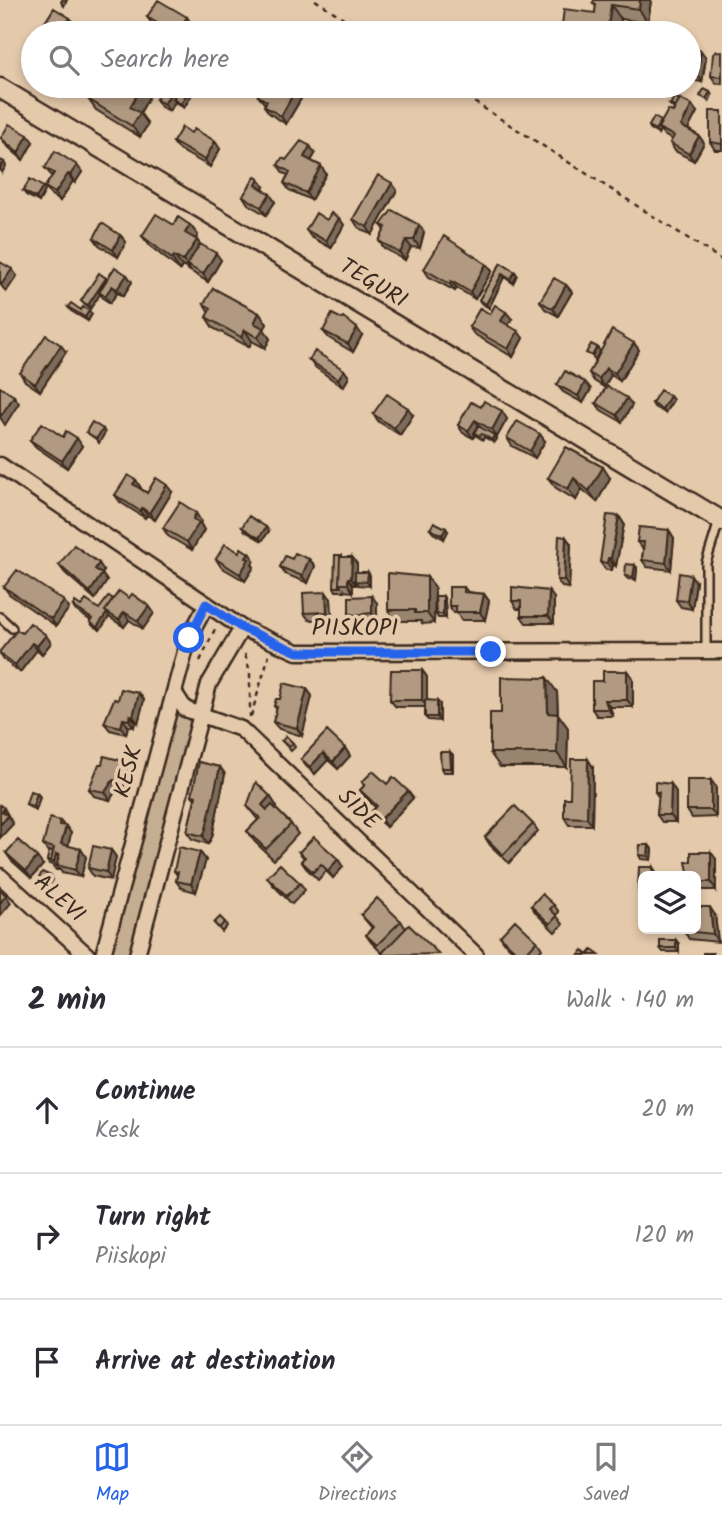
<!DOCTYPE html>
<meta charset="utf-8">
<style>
body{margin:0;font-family:Kalam,sans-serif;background:#f7f7f7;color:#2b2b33}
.controls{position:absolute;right:21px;bottom:21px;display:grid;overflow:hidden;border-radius:10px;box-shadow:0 4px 10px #0003}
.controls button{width:63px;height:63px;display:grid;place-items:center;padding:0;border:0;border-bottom:2px solid #e1e1e2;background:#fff;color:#2b2b33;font:35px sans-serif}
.stop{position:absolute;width:21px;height:21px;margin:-16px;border:5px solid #2563eb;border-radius:50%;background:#fff}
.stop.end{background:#2563eb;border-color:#fff;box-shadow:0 2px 7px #0008}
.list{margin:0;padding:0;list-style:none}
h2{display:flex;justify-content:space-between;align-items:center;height:91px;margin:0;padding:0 28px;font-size:30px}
h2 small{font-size:23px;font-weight:400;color:#7c7c81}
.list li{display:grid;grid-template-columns:46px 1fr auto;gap:21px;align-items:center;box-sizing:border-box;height:126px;padding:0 28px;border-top:2px solid #e1e1e2}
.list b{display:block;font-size:26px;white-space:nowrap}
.list p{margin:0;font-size:23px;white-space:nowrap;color:#7c7c81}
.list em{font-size:23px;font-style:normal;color:#7c7c81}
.icon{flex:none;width:38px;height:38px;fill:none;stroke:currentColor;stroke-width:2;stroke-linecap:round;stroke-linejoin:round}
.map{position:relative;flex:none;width:722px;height:955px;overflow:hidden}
.search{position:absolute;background:#fff;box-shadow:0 4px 10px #0003;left:21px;right:21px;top:21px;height:77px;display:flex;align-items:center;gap:18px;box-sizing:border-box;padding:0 24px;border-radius:38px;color:#7c7c81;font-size:26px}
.sheet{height:469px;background:#fff}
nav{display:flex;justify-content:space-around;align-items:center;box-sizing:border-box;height:98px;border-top:2px solid #e1e1e2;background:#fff;font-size:19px;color:#7c7c81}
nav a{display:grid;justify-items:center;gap:4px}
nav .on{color:#2563eb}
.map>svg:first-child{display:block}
.green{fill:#c5ad91;stroke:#806c58;stroke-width:2}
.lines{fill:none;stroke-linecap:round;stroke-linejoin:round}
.service-casing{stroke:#3b2a1e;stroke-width:12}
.minor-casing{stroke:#3b2a1e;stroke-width:19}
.tertiary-casing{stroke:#3b2a1e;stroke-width:23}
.path{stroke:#3b2a1e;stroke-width:2.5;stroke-dasharray:5 5;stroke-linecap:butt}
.service{stroke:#e4c9ab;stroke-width:7}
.minor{stroke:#e4c9ab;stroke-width:14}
.tertiary{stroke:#e4c9ab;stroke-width:18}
.wall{fill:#998470;stroke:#3b2a1e;stroke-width:2}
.shaded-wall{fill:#7d6c5b;stroke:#3b2a1e;stroke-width:2}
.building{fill:#b29a82;stroke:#3b2a1e;stroke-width:2}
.route{stroke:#2563eb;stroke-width:9}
.labels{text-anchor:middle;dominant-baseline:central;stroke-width:7;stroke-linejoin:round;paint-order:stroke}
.street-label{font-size:23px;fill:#3b2a1e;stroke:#e4c9ab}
</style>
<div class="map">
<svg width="722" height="955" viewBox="0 0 722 955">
<rect width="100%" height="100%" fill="#e4c9ab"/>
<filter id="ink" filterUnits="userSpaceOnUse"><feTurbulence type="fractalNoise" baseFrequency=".0143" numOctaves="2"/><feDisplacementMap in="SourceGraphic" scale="14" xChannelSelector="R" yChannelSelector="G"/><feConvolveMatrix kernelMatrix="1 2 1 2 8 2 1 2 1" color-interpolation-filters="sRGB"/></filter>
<g filter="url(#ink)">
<!-- green -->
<path class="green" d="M171,704L196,727L137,955H103Z"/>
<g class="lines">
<defs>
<path id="service" d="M0,617L12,628
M706,651V563L719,521"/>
<path id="minor" d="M0,465L242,628L297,652L722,651
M174,692L185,709L241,729L476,955
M0,876L87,955
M103,955L189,637L207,604
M137,955L209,684L242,628"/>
<path id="tertiary" d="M0,88L722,521"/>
</defs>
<!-- service casing -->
<use href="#service" class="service-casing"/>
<!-- minor casing -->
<use href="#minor" class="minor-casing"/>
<!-- tertiary casing -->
<use href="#tertiary" class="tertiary-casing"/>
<!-- path -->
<path class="path" d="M315,0L367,33
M449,86L722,260
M245,654L250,672V717
M200,661L215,629
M251,716L269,655"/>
<!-- service -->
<use href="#service" class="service"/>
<!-- minor -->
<use href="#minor" class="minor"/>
<!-- tertiary -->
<use href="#tertiary" class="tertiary"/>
</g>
<!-- wall -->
<path class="wall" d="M651,0L648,23L621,19L619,33H561L595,13L596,7L593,3Z
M147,17L192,25L186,33H167L152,24Z
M44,24L75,25L70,33H53L50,31Z
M689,49L701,51L706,58L702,82L689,80Z
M722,52V84L716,83L711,76Z
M196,87L184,108L175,102L169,111L161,107L156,99Z
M296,89L302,97L286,124L269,113L264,106L265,104L258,96Z
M150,95L140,113L148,124L140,137L96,110L88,99Z
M670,105L697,112L688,129L699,136L704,143L694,161L675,151L670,143L672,140L664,135L660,130L658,134L651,130L649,126L662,122L673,112L674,109Z
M722,111V150H715L710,142Z
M191,133L220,149L210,167L178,149L173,142Z
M1,138L33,142L23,160L6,145Z
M310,146L315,154L311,161L321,166L326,174L311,200L289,190L284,183L288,175L283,173L278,165Z
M45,168L82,172L75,183L73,181L60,201L50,194L45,187L52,176Z
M264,187L263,190L275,202L266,215L248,204L243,196Z
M397,190L372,235L358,227L353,219Z
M23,191H45L39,202L26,195Z
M339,218L344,225L331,248L311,237L306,230L327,220Z
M174,225H190L198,235L196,239L200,244L221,260L208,282L182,266L180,270L150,246L142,236Z
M381,225L424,232L420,248L411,247L405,260L384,248L379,241L385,230Z
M120,235L126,242L118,257L99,245L94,238Z
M501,263L515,272L517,275L513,283L504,277L489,308L481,303L479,300Z
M486,264L492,271L475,299L457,288L455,291L429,277L424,269Z
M127,275L132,282L123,296L117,293L110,303L104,299L100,294L90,309L84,304L81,301L106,278L107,279Z
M566,285L572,292L558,316L545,309L540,301Z
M204,304L259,313L267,324L264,329L270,339L265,348L252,341L249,347L213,328L206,317L209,312Z
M68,307L89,311L92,314L88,321L71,311Z
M490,314L512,319L508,325L523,338L513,357L474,334L469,327Z
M323,331L362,335L353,352L329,338Z
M634,343L639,350L620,381L611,375L604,387L594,381L589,373Z
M66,352L40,391L25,381L20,373Z
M309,360L344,370L349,377L343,387L315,367Z
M585,382L591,389L583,403L563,392L557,385Z
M670,396L673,400L665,413L654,407L652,403Z
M596,403L632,405L622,422L601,410Z
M481,407L507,419L497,437L494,435L497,439L494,443L484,437L483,440L475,435L473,438L463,433L458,425Z
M373,414L413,415L400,435L379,422Z
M63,437L82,446L67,468L36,447L30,440Z
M507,438L545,441L535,458L512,446Z
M548,478H610L597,502L582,489L576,500L556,488Z
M136,480L140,488L147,493L172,492L155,520L147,515L145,518L120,502L115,495Z
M619,516L624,524L616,566L613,565L612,570H606L600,562Z
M201,521L200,523L204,530L192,550L168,536L163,528Z
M242,527L269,531L262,541L245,531Z
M430,529L448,531L444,539L433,533Z
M669,530L674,538L671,570L647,567L642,560L643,549L637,542Z
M566,537L571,544L569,588L562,587L557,580Z
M239,552L249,553L254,560L252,564L254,567L245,581L221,567L216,559Z
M343,557H352L357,564V572H368L370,576V586L358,585L357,583L356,585H353V592L344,591V590L343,591H336L334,587Z
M292,559H309L315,566L308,583L285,574L280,567Z
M59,565L104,571L102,574L107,581L95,599L65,573Z
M637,568L636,580L628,579L625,576Z
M427,577L435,587L434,623L422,624L421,621H395L388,610Z
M696,582L692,609L681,607L676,600Z
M4,587L69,608L56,626L9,594Z
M464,587L468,592L484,594L489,601L485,620H461L457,613H454L449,606Z
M443,596L445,600L446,618H438L436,614Z
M129,598L149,606L154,613L143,629L129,620L124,627L109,617L100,630L93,626L90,622L91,621L75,610L73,606L99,609L113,599Z
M554,598V623H526L521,616V609H517L512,601Z
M331,599L332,619L309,620L304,613Z
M377,603V621L359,623L355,620L349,613Z
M22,633L51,643L42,654L37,650L20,672L4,660L0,654V651Z
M422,670L427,677V700L440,704V721L428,720L425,717V707H396L390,700Z
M627,671L633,678V707H610L613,716H597L592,709L603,681Z
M307,689L312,696L302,736L279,729L273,722L277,710L274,706L280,699Z
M557,692L558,714L568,728L567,767H500L490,753L501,713Z
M139,693L144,700L138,723L135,722L134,727L128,726L126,734L110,730L104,723L118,700Z
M282,741L293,743L295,747L291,751Z
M345,748L350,756L338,769L328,760L315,774L306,766L301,759Z
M450,752L453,755V772H443L441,768Z
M220,767L225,774L212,837L208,844L192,839L187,832L195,799L192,795Z
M593,767L592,825H569L564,817L570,798Z
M128,768L123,789L118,787L110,800L94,796L89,789Z
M362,782L387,784L413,798L386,827L377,819L372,811L376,808L365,797L360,790L364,786Z
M671,784L676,792V822H662L657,815L659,798L655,792Z
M716,787V817L692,818L687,810Z
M37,793L40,797L36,810L29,807L26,804Z
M270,796L277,807L276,809L291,824L298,834L274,860L255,842L247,831L258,820L247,806Z
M60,821L71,833L68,846L86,857L81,877L62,873L60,869L59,870H56L52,865L49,864L47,861L49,853L43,845Z
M533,824L538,831L509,863L490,845L485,837Z
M649,845L652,849L651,860L641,859L639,855Z
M111,850L116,857L111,880L93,876L88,868Z
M200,852L206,860L196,892L181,888L176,881L177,875L174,871Z
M299,852L343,867L333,878L326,871L318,880L306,868L301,861L304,858Z
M6,853L43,865L31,878L11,860Z
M716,859V890H696V876L691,862Z
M267,877L300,883L305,890L292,904L273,885Z
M554,905L559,912L556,915L563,924L555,932L536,913L531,906Z
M361,915L401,921L406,929L382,953L371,942L366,935L372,928Z
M715,915L718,942L689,939L684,931Z
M225,922L227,926L222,932L214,923Z
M500,936L537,941L542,949L536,955H518L505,943Z
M676,940L679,944V952H663L660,948Z"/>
<!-- shaded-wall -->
<path class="shaded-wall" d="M62,0H67L64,6L61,2Z
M640,0H651L648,23L639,9Z
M611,5L621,19L619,33H607Z
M187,17L192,25L186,33H177Z
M70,18L75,25L70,33H60Z
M701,51L706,58L702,82L697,74Z
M142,86H144L150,95L140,113L148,124L140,137L132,126L130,107Z
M175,86H184L173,99L175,102L169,111L164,104Z
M191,86L196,87L184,108L181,104Z
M296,89L302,97L286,124L281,116Z
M710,92L712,95L709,102L706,99Z
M692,105L697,112L686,133L681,126Z
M661,121L663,124L658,128L660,130L658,134L655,130Z
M28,135L33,142L23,160L18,153Z
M699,136L704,143L694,161L689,154Z
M215,141L220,149L210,167L205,160Z
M310,146L315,154L309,164L304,157Z
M4,162L6,166L2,173L0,168Z
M77,165L82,172L75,183L70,175Z
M321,166L326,174L311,200L306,193Z
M68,174L73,181L60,201L55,193Z
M259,179L264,187L261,192L256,185Z
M392,183L397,190L372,235L367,227Z
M43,187L45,191L39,202L36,198Z
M270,194L275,202L266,215L261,207Z
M339,218L344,225L331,248L326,241Z
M190,225L198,235L193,243L185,233Z
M419,225L424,232L420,248L414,240Z
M120,235L126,242L118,257L113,250Z
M197,240L205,251L187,265L191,272L183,261Z
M406,240L411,247L405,260L400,253Z
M216,253L221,260L208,282L203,274Z
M174,256L182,266L180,270L172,259Z
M486,264L492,271L475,299L470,292Z
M12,269L17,276L6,292L1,285Z
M515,272L517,275L513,283L510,279Z
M502,274L504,277L489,308L486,304Z
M127,275L132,282L123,296L117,289Z
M106,278L108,281L99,292L100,294L90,309L88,305Z
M451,281L457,288L455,291L450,284Z
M566,285L572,292L558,316L553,309Z
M112,286L117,293L110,303L105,296Z
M89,311L92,314L88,321L85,317Z
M506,312L512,319L506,328L501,321Z
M259,313L267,324L264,329L270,339L265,348L258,338L254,323Z
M357,328L362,335L353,352L348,344Z
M245,330L252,341L249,347L241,337Z
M518,331L523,338L513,357L508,349Z
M634,343L639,350L620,381L615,373Z
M61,345L66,352L40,391L35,384Z
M597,347L600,351L595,360L592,356Z
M606,368L611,375L604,387L599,379Z
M344,370L349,377L343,387L338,379Z
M585,382L591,389L583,403L578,396Z
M14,396L19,403L5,425L0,417Z
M670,396L673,400L665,413L662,409Z
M627,398L632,405L622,422L617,415Z
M408,408L413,415L400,435L394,428Z
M502,411L507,419L497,437L492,430Z
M475,420L480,427L474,433L475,435L473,438L468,431Z
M103,429L105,433L99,443L96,439Z
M540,434L545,441L535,458L530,451Z
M494,435L497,439L494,443L492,440Z
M77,438L82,446L67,468L62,461Z
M603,467L610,478L597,502L589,491Z
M574,478L582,489L576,500L568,489Z
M136,480L141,488L138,492L133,484Z
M167,485L172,492L155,520L149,513Z
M142,508L147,515L145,518L140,511Z
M196,513L201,521L200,523L204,530L192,550L187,542L193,519Z
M619,516L624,524L616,566L611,558Z
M266,527L269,531L262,541L259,538Z
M446,528L448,531L444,539L442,535Z
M669,530L674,538L671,570L666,563Z
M566,537L571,544L569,588L564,580Z
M249,553L254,560L252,564L254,567L245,581L240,574L246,558Z
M352,557L357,564V581H355L356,585L351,578Z
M608,558L613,565L612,570L607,563Z
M309,559L315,566L308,583L302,576Z
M99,563L104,571L100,576L95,569Z
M635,565L637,568L636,580L633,577Z
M368,572L370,576V586L367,582Z
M102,574L107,581L95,599L90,592Z
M691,575L696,582L692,609L687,601Z
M427,577L435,587L434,623L427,613Z
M348,578L353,585V592L348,584Z
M549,591L554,598V623L548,616Z
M326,592L331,599L332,619L327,612Z
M484,594L489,601L485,620L480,612Z
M372,596L377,603V621L372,613Z
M443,596L445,600L446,618L443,614Z
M64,601L69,608L56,626L51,619Z
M149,606L154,613L143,629L138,621Z
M124,612L129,620L124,627L119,620Z
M107,613L109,617L100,630L97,627Z
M46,635L51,643L42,654L37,646Z
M32,643L37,650L20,672L15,665Z
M422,670L427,677V707L422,700Z
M627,671L633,678V707L627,700Z
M547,678L557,692L558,722V714L568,728L567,767L557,753L548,713Z
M307,689L312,696L302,736L297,728Z
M139,693L144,700L138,723L133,716Z
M605,700L610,707L613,716L608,709Z
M437,701L440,704V721L437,717Z
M130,715L135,722L134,727L129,720Z
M123,719L128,726L126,734L121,727Z
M345,748L350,756L338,769L333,762Z
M450,752L453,755V772L451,768Z
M323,753L328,760L315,774L310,767Z
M588,759L593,767L592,825L587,818Z
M123,761L128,768L123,789L118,781Z
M220,767L225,774L212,837L208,844L203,836Z
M113,780L118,787L110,800L105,792Z
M711,780L716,787V817L711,810Z
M671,784L676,792V822L670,815Z
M408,791L413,798L386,827L381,819Z
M37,793L40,797L36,810L33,806Z
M270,796L277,807L270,816L262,805Z
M4,808L13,824L0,838V825L2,811Z
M66,826L71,833L67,851L61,844Z
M649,845L652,849L651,860L648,856Z
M81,849L86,857L81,877L75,870Z
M111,850L116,857L111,880L106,872Z
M55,852L61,862L57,865L59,870L53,862Z
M200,852L206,860L196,892L191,884Z
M711,852L716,859V890L711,882Z
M37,857L43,865L31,878L26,871Z
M338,859L343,867L333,878L328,871Z
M653,867L658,875V876H653Z
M51,876L53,880L46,892L44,889Z
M6,895L11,903L0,916V903Z
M710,907L715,915L718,942L713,934Z
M676,940L679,944V952L676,948Z"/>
<!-- building -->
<path class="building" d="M158,0L187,17L177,33H174L147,17Z
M594,0H640L639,9L611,5L607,33H561L564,9L595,13L596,4L593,3Z
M54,8L70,18L60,33L44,24Z
M469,25L483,33H465Z
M689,49L701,51L697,74L689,73Z
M717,51L722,52V77L711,76L713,54Z
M96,86H142L130,107L140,113L132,126L88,99Z
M164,86H175L164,104L156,99Z
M181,86H191L181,104L173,99Z
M264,86H290L296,89L281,116L264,106L267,101L258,96Z
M704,89L710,92L706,99L700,96Z
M674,97L680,100L675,107L670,105Z
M680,99L692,105L681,126L699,136L689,154L670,143L674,136L658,128L668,110L673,112Z
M710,111H722V144L710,142Z
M654,117L661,121L655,130L649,126Z
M9,124L28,135L18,153L1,138Z
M182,127L191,133L194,129L215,141L205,160L173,142Z
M301,141L310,146L304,157L321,166L306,193L284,183L290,172L278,165L282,158L286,160Z
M55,151L77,165L70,175L68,174L55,193L45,187L54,173L45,168Z
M0,160L4,162L0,168Z
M378,175L392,183L367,227L353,219Z
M255,177L259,179L256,185L270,194L261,207L243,196Z
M30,179L43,187L36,198L23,191Z
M392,210L419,225L414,240H406L400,253L379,241L386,227L381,225Z
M316,213L327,220L331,213L339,218L326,241L306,230Z
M156,214L174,225L178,217L190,225L185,233L197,240L183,261L174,256L172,259L142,236Z
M102,223L120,235L113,250L94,238Z
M444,236L486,264L470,292L451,281L450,284L424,269Z
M200,244L216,253L203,274L187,265Z
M0,262L12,269L1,285L0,284Z
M501,263L515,272L510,279L502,274L486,304L479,300Z
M115,267L127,275L117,289L112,286L105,296L99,292Z
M99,273L106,278L88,305L81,301Z
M554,278L566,285L553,309L540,301Z
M213,288L259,313L254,323L263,328L258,338L245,330L241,337L206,317L211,308L204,304Z
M71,303L81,310L83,307L89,311L85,317L68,307Z
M495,305L506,312L501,321L518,331L508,349L469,327L480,308L490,314Z
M332,314L342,319L343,317L357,328L348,344L323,331Z
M612,330L634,343L615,373L606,368L599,379L589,373Z
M46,335L61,345L35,384L20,373Z
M591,344L597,347L592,356L586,353Z
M315,351L344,370L338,379L309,360Z
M565,371L585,382L578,396L557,385Z
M607,386L627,398L617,415L596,403Z
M0,387L14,396L0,417Z
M660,390L670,396L662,409L652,403Z
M387,394L408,408L394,428L373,414Z
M484,401L502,411L492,430L475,420L468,431L458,425L471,402L481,407Z
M517,421L540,434L530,451L507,438Z
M92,422L103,429L96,439L86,432Z
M42,423L63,437L66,431L77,438L62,461L30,440Z
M478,426L494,435L492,440L482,434L480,436L474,433Z
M566,447L603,467L589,491L574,478L568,489L548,478Z
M128,475L136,480L133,484L147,493L156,478L167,485L149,513L142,508L140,511L115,495Z
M180,502L196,513L193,519L199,523L187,542L163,528Z
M607,515L619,516L611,558H608L607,563L600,562Z
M249,516L266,527L259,538L242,527Z
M434,522L446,528L442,535L430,529Z
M639,527L669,530L666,563L642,560L644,542H637Z
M559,536L566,537L564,580H557Z
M225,544L239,552L241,548L249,553L246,558L249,559L240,574L216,559Z
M74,545L99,563L95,569L102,574L90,592L59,565Z
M295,553L309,559L302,576L280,567L285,556L292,559Z
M335,555H342V557H340L339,584L341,587H334Z
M340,557H352L351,578H348V584H339Z
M626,564L635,565L633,577L625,576Z
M17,570L64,601L51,619L4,587Z
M355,572H368L367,582L355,581Z
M388,573L427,577V613H415V610H388Z
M679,573L691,575L687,601L676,600Z
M449,587H464V592L484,594L480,612H456V606H449Z
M512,587L549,591L548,616H521V601H512Z
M119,591L129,598L132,594L149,606L138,621L124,612L119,620L105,611Z
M326,592L327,612L304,613L303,593Z
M109,596L113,599L105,611L107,613L97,627L90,622L92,619L73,606L75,602L81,606L86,600L99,609Z
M372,596V613L354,615L349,613V597Z
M435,596H443V614H436Z
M30,623L46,635L37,646L32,643L15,665L0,653V651L17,630L22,633Z
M391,670H422V700H390Z
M603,671H627V700H605L608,709H592V681H603Z
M501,677L547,678L548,713L558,714L557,753H490V713H501Z
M284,683L307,689L297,728L273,722L277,707L274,706L276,699H280Z
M121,689L139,693L133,716L130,715L129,720L123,719L121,727L104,723L114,699L118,700Z
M425,700L437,701V717H425Z
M327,731L345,748L333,762L323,753L310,767L301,759Z
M286,736L293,743L289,747L282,741Z
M440,752H450L451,768H441Z
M104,756L123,761L118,781L113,780L105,792L89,789L99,764H102Z
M571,759H588L587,818L564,817V798H570Z
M199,762L220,767L206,829L203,836L187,832L196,796L192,795Z
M373,771L387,784L393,777L408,791L381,819L372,811L377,806L360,790L365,785L362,782Z
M687,780H711V810H687Z
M256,782L270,796L262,805L267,810L272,805L291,824L266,849L247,831L260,818L247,806Z
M655,782L671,784L670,815H657L659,792H655Z
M30,791L37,793L33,806L26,804Z
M0,805L4,808L2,811L8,816L0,825Z
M515,806L533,824L503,855L485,837Z
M50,818L60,821L59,825L66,826L61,844L81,849L75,870L57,865L59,855L56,854L54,863L51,862L54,848L43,845Z
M314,837L338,859L328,871L321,864L313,872L301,861L305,857L299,852Z
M18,840L37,857L26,871L6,853Z
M640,845H649L648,856L639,855Z
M93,846L111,850L106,872L88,868Z
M179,847L200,852L191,884L176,881L178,872L174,871Z
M49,851L53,852L51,861H47Z
M691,852H711V882H696V876H689L686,862H691Z
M280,864L300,883L287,896L267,877Z
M639,867H653V876H643V890H638Z
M42,872L51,876L44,889L36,884Z
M0,890L6,895L0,903Z
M542,894L554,905L550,909L557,916L550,924L531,906Z
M377,898L401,921L377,945L366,935L373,927L361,915Z
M696,907H710L713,934L684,931V929H696Z
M220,917L225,922L219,928L214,923Z
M515,920L537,941L524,955H520L500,936Z
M409,925L439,954L384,955L382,953Z
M660,940H676V948H660Z
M583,950L588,955L592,950L599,955H579Z
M703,953H713V955H703Z"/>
</g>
<g class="lines" filter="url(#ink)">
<!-- route -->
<path class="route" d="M189,638L206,604L242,628L297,652H491"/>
</g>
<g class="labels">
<!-- street labels -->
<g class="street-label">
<text transform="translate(373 284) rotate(31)">TEGURI</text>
<text x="355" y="629">PIISKOPI</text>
<text transform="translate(129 772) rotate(-75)">KESK</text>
<text transform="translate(358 810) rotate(44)">SIDE</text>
<text transform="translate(59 899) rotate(42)">ALEVI</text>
</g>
</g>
</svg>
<div class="controls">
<button><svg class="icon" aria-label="layers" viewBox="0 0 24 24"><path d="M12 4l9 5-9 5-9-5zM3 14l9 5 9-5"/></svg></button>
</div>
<div class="stop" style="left:189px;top:638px"></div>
<div class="stop end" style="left:491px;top:652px"></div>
<div class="search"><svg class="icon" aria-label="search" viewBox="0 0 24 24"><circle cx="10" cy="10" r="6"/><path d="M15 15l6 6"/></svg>Search here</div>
</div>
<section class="sheet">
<h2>2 min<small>Walk · 140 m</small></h2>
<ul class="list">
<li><svg class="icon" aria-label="ahead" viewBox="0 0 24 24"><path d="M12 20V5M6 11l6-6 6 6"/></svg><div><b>Continue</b><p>Kesk</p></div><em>20 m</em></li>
<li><svg class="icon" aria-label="right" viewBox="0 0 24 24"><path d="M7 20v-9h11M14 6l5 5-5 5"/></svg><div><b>Turn right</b><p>Piiskopi</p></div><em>120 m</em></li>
<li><svg class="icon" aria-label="arrive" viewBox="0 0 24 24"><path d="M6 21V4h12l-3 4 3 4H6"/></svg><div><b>Arrive at destination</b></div></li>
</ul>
</section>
<nav>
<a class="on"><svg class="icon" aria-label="map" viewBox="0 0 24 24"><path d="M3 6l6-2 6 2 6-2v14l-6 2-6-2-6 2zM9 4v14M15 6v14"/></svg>Map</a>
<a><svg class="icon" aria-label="directions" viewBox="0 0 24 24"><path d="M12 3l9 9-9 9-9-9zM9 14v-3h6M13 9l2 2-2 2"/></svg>Directions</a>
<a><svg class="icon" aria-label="saved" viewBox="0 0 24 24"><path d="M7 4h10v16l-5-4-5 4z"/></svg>Saved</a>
</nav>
